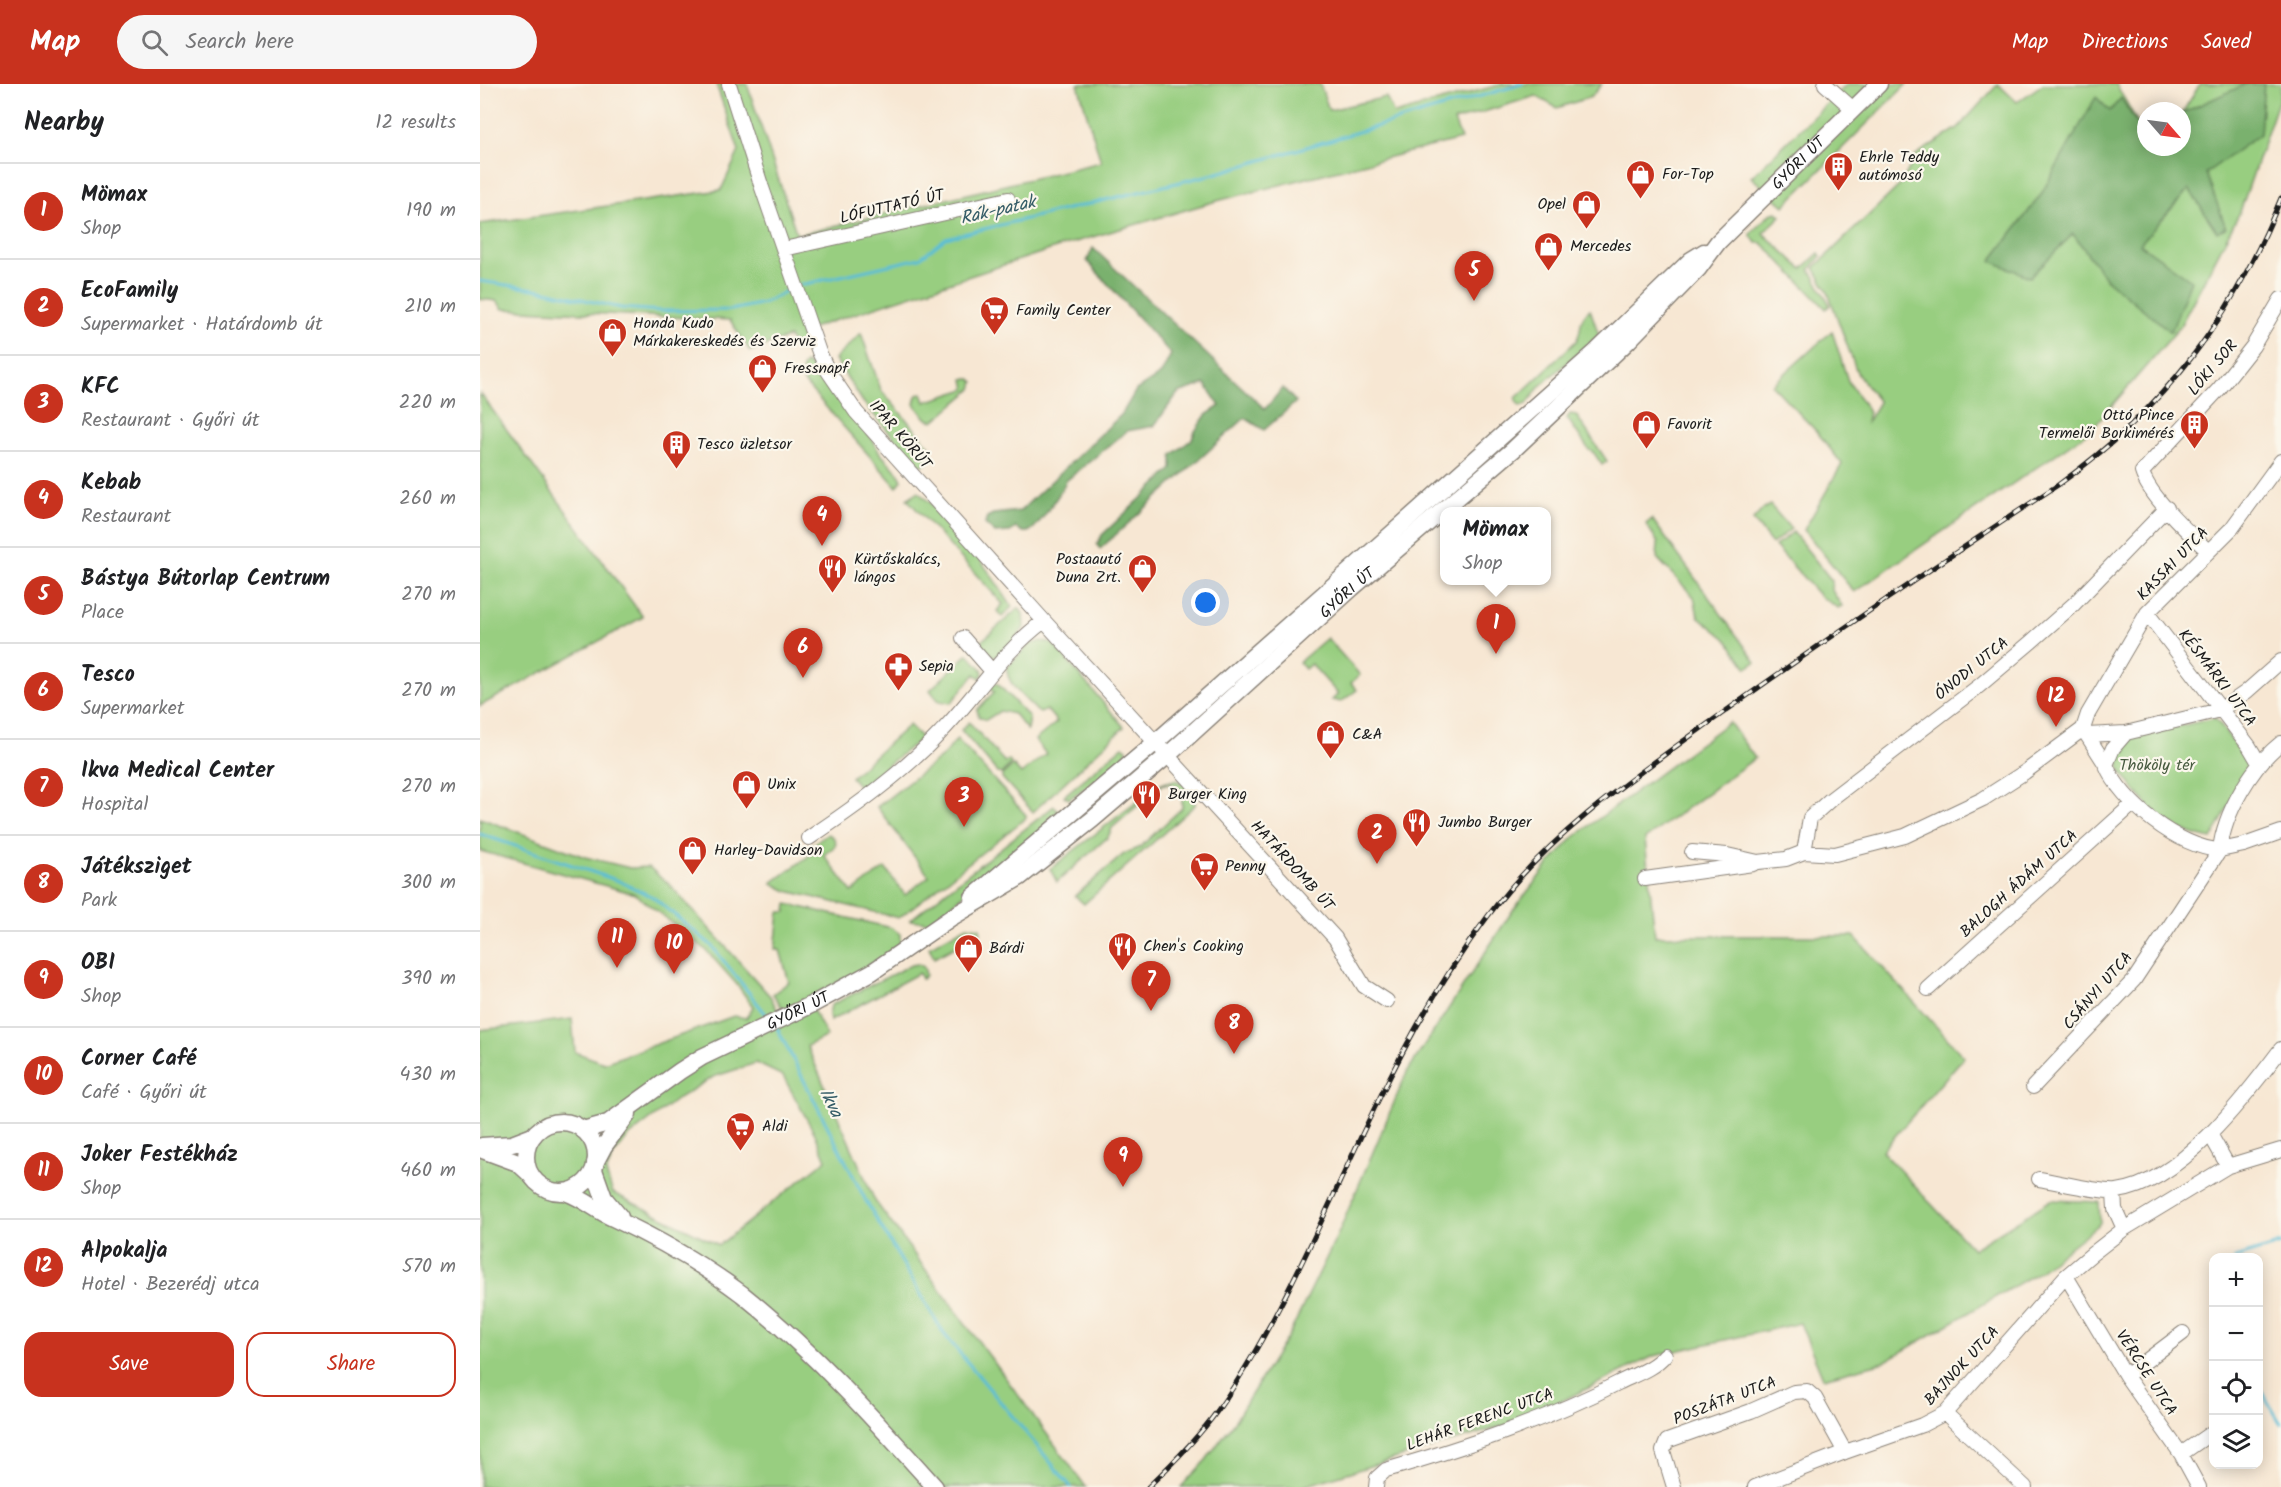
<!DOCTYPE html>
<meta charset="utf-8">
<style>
body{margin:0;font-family:Kalam,sans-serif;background:#f6f6f6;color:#202124}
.controls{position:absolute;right:18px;bottom:18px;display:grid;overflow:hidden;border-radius:12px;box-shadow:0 3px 15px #0003}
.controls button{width:54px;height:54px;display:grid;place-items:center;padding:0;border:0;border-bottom:2px solid #e0e0e0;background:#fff;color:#202124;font:30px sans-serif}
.compass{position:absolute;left:1657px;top:18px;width:54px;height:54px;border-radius:50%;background:#fff;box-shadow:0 3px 15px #0003;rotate:118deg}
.you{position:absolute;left:726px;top:519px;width:21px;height:21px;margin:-15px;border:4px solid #fff;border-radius:50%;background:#1a73e8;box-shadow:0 0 0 9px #1a73e833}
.badge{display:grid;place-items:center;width:39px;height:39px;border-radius:50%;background:#c8321e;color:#fff;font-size:20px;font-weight:700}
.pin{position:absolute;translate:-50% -50px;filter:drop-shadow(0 2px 3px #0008)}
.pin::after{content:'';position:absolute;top:32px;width:21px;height:18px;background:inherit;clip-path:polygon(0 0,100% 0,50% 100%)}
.popup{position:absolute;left:960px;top:423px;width:111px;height:78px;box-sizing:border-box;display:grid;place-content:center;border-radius:12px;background:#fff;filter:drop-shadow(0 2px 4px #0005);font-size:20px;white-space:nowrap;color:#757577}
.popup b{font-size:22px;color:#202124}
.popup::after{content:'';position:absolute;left:50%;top:100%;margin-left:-12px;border:12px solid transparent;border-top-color:#fff}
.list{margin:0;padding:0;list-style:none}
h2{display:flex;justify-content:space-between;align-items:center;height:78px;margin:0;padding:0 24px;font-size:26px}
h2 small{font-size:20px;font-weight:400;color:#757577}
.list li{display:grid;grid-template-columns:39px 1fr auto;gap:18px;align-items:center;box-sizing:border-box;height:96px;padding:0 24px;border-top:2px solid #e0e0e0}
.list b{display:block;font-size:22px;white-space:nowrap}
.list p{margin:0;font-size:20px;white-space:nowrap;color:#757577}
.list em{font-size:20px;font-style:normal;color:#757577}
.actions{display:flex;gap:12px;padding:18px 24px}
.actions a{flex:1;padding:14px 0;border:2px solid #c8321e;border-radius:18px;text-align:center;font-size:21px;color:#c8321e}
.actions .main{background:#c8321e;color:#fff}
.icon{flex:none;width:33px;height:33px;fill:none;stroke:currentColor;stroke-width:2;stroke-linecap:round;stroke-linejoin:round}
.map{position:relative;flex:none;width:1801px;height:1403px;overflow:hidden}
header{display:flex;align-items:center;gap:36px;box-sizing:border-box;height:84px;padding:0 30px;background:#c8321e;color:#fff}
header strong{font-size:28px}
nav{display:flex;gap:33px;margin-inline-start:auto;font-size:21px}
.search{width:420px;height:54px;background:#f6f6f6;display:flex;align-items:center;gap:15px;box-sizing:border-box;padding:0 21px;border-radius:33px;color:#757577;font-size:22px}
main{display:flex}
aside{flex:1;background:#fff}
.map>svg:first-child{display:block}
.green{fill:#98ce80;stroke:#5a754e;stroke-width:1.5;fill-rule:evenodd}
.forest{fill:#7ab16e;stroke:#4b6645;stroke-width:1.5}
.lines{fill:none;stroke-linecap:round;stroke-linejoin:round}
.stream{stroke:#58bdd7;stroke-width:3}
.minor-casing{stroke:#8a8278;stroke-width:16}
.major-casing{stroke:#8a8278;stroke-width:19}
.minor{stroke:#fff;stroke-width:14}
.major{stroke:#fff;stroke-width:16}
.rail-casing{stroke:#1c1c1c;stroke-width:5}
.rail{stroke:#fbf7ec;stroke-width:3;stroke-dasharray:9;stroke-linecap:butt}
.labels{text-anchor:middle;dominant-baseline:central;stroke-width:4.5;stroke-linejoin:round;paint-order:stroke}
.poi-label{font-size:16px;fill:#1c1c1c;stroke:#fbf7ec;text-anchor:start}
.street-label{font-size:16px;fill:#1c1c1c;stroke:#fbf7ec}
.park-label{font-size:16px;fill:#475a3f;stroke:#fbf7ec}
.water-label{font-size:18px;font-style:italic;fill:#345c67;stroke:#fbf7ec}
</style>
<header>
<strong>Map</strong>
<div class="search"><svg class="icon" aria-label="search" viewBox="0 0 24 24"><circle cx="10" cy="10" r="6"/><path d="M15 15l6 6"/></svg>Search here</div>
<nav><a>Map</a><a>Directions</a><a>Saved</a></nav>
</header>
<main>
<aside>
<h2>Nearby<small>12 results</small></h2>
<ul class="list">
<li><span class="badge">1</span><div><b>Mömax</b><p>Shop</p></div><em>190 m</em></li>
<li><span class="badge">2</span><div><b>EcoFamily</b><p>Supermarket · Határdomb út</p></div><em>210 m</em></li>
<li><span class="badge">3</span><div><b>KFC</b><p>Restaurant · Győri út</p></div><em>220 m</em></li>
<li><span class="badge">4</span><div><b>Kebab</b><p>Restaurant</p></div><em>260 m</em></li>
<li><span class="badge">5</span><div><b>Bástya Bútorlap Centrum</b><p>Place</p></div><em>270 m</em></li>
<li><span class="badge">6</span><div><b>Tesco</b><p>Supermarket</p></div><em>270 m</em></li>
<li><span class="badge">7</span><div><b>Ikva Medical Center</b><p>Hospital</p></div><em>270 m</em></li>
<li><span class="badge">8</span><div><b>Játéksziget</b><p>Park</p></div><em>300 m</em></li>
<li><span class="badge">9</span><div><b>OBI</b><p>Shop</p></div><em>390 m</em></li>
<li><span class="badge">10</span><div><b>Corner Café</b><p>Café · Győri út</p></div><em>430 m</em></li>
<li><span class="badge">11</span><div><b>Joker Festékház</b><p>Shop</p></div><em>460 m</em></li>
<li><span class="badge">12</span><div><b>Alpokalja</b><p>Hotel · Bezerédj utca</p></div><em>570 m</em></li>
</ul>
<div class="actions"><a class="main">Save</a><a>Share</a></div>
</aside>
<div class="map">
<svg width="1801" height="1403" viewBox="0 0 1801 1403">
<rect width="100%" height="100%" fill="#fbf7ec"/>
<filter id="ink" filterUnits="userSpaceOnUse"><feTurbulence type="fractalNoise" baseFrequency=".0167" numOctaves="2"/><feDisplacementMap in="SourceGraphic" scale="12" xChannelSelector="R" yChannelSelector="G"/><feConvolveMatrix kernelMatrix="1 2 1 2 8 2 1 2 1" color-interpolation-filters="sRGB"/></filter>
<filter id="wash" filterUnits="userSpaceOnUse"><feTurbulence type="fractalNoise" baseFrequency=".008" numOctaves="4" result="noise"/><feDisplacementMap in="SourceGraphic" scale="24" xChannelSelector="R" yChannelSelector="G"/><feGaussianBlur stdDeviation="1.35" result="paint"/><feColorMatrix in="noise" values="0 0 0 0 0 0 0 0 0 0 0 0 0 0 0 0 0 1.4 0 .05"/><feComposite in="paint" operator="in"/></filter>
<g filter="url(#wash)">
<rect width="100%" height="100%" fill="#f7e7d3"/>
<!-- green -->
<path class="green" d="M236,0H267L317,151L621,78L598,0H840L849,26L906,13L914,30L1022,0H1122L1111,13L1077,24L1056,12L974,37L981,55L733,118L585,161L344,240L327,246L333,268L329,270L312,258L309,253L270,267L250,236L23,225L17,217L0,215V140L241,106L259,67Z
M1367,0H1427L1304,122L1271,93Z
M1518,0L1537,18L1563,0H1636L1666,53V63H1702V29L1720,0H1801L1799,15L1760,128L1699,244L1610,347L1374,508L1324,446L1362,380L1337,348L1292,301L1352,247L1368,297L1389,328L1386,340L1399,318L1378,291L1347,206L1334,184L1421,100L1436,71L1478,44Z
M1297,128L1301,132L1283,149L1322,185L1339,169L1341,172L1330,185L1350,221L1346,225L1282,159H1276L1270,150L1290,130Z
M1110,225L1119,251L1060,302L1047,320L1040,322L1036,317V314L1096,257C1104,244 1096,237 1110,225Z
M381,249L401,306L451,364L447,378L441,382L433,376L383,318L355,275Z
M325,279L341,288L393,356C399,374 415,380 422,396L417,403L323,297L322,284Z
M484,295H491L494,298L492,305L454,337L447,335L434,320L436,312L442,309L445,318L486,305Z
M0,309L163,533L0,622Z
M1090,330L1096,331L1127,377L1122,381L1114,369L1109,366L1087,334Z
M438,408C477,440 506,482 532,523L522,533L517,527L523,520L427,415Z
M1290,421L1311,445L1292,460L1273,436L1284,424Z
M1172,435L1276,578L1267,584L1247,556L1218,532L1214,513L1177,474L1178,459L1166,440Z
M1313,448L1352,497L1351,505L1362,522L1358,524L1340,512L1295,462Z
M539,524L543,530L544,544C529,563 519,586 497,561Z
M847,554L880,591L871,599L877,606L861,618L852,616L858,610L831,580L825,585L819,578Z
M562,557L573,560L644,643L553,728L522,694V691L533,681L541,690L566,670L555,656L577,638L567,626L560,629L557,627C545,614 526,601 527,583L550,560Z
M488,570L502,585L503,590L500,594L495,590L471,619L459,617L450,606Z
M513,599L518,600L549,633L547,646L534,630L520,627L506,636L499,633L497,626L514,608L510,603Z
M1735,634L1770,680L1732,755C1688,747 1663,721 1639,684L1641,667L1652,653Z
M489,638L522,675L525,678L529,676L531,680L521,690L518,689L481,646Z
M1249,638L1275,674L1165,755L1175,852H1374L1484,973L1402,1067L1493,1165L1571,1116L1619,1118L1620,1139L1557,1189L1404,1278L1343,1294L1320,1239L1174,1272L1043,1336L821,1403H701L726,1376L756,1335L810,1249L858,1150L927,988L1031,829L1068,781L1094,753Z
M429,641L442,654L380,703L371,693Z
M477,655L546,731V734L419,834L307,807L292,799L334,768L331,762L348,750L353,753L356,758L355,762L344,771L372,808L405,784L425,811L449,792L397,723L465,670Z
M643,662L647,665L646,674L589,715L584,712Z
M695,696L705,700L714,710L715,721L604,820L595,812L644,770L660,763L702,724V710L693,700H683L632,744L628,753L577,798L570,785L680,700Z
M574,722L578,727L569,736L566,742L457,833L449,838L430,836Z
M0,734L105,773L150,784L169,783L189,800L290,912L298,927L303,925L293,910L309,898L300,866H295L299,828H306L307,820L412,844L420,850V860L397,877L327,915L347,952L327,962L395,1117L606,1403H0V946L92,935L95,968L124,979L254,932L266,934L273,923L259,903L225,865L155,810L0,767ZM276,979L303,992L335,1050L346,1076L239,1161L133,1109L126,1089L133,1072L148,1053L197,1015L233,993Z
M487,842L500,844L501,849L454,874L449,863Z
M438,880L444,883L446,891L442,895L439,889L350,937L349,931L351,921L431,881Z"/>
<!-- forest -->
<path class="forest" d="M1766,0H1784L1780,50L1726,89L1746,144L1737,148L1709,105L1660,160L1711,196L1691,248L1626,195L1593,150L1550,193L1511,177L1560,112L1616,13L1630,27L1641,14L1666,54V63H1702V29Z
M613,164L785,325L803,304L816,318L784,346L765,334L620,465L617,461L622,451L692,385V371L712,355L715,347L726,331L740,322L725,300L698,309L674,342L647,347L586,397C583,406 558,443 550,447C544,450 541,447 536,444L530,448L515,449L505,440L507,433L513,430L540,427L642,330L656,306L681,290L691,270L607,177Z"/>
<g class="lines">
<!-- stream -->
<path class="stream" d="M0,197L61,206L141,224L181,227L251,226L284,219L312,204
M321,201L440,174L466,154L734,90L1042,0
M0,750L139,797L173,813L231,861L289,934
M297,944L386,1117L464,1250L591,1403
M1755,1174L1801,1160
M1778,1301L1801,1340"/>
</g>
</g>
<g filter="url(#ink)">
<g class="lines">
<defs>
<path id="minor" d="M249,0L281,101L339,268L348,287L376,328L564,537L855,854L884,902L907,917
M1345,0L1373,25
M304,165L528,115
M1728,467C1709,449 1669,412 1662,388L1739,305L1773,262L1801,215
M1667,529L1769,662L1779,679
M483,554L511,586
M1801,577L1766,608L1740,626L1646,649L1633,664L1626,681C1641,718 1699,764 1740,766C1744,729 1772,682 1801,659
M1603,645L1608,630L1667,529L1752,444L1801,377
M1603,645L1626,681
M1607,651L1646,649
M329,754C375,723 423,689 461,648C497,611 522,568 564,537
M1212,768L1247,771L1278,778L1306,775L1324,768L1355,770L1425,752L1503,715L1545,688L1603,645
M1324,768L1330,734L1351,715L1499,602L1551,558L1594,520L1687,424
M1165,795L1273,780
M1448,905L1653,720
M1553,1003L1654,896L1740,766L1764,761L1801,748
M1730,1050L1748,1082
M1559,1095C1578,1098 1621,1109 1637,1107C1700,1099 1765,1013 1801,965
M1634,1108L1635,1125L1644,1145
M1586,1192L1646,1292L1701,1370L1719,1403
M1646,1292L1703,1249
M1465,1329L1545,1403
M1701,1370L1734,1347
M896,1403L897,1394L906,1386C985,1363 1064,1337 1138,1299C1154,1291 1173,1285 1185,1271
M1194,1403L1183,1367L1187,1357L1271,1327L1314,1308L1327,1307L1335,1314L1365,1368
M1275,1403L1365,1368L1442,1341L1465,1329L1586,1192L1612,1170L1644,1145L1748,1082L1801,1066"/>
<g id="major">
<path d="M493,813L676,658L880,478L1116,268L1211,176L1224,168"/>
<path id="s1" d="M272,949L335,919L392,888L472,833L540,793L613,735L688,671L872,504L1033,366L1149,256L1218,185L1238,158L1399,0"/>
<circle cx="81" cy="1073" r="35"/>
<path d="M103,1046L128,1039L200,987L222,973L270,950"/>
<path d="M2,1062L32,1060L53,1052"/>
<path d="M0,1065L38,1079L51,1091"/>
<path d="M115,1079L124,1062L148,1030"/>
<path d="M114,1086L124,1114L140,1133"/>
<path d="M85,1108C103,1114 116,1126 133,1134C178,1155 222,1180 262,1210C333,1267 394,1335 455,1403"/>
</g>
</defs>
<!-- minor casing -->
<use href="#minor" class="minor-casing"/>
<!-- major casing -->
<use href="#major" class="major-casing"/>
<!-- minor -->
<use href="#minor" class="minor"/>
<!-- major -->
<use href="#major" class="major"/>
<defs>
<path id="rail" d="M668,1403C692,1380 718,1354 738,1326C804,1231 847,1121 898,1017C929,953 965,889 1008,832C1067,752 1153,693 1233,636C1346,555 1462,477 1578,401C1684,325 1752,235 1801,114"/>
</defs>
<!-- rail casing -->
<use href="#rail" class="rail-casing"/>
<!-- rail -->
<use href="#rail" class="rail"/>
</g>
</g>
<!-- icons -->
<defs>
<symbol id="building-pin" viewBox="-11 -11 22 30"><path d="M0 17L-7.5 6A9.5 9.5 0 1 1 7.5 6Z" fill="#c8321e" stroke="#fbf7ec"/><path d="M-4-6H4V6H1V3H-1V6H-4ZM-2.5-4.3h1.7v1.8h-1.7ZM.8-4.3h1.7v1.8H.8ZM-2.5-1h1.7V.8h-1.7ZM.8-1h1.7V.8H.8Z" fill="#fff"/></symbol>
<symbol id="shop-pin" viewBox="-11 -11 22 30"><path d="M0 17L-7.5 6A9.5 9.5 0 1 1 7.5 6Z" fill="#c8321e" stroke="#fbf7ec"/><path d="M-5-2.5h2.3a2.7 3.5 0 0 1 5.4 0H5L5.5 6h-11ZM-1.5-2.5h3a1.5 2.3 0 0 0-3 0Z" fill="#fff"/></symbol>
<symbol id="supermarket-pin" viewBox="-11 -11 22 30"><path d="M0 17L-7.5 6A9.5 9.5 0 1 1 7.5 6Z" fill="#c8321e" stroke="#fbf7ec"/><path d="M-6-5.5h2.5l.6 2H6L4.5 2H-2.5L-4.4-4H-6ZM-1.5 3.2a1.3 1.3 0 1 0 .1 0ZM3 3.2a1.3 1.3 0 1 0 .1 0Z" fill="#fff"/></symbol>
<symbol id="restaurant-pin" viewBox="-11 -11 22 30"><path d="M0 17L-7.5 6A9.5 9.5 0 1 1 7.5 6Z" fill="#c8321e" stroke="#fbf7ec"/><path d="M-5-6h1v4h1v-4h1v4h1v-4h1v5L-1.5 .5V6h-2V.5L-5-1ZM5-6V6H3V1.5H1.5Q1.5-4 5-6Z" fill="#fff"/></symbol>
<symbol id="pharmacy-pin" viewBox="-11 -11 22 30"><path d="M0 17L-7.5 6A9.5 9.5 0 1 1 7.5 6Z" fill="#c8321e" stroke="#fbf7ec"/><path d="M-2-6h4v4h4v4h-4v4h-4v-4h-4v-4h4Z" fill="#fff"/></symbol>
</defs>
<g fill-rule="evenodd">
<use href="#building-pin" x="1342" y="66" width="33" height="45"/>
<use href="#shop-pin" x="1144" y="74" width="33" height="45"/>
<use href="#shop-pin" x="1090" y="104" width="33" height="45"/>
<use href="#shop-pin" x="1052" y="146" width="33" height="45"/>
<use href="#supermarket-pin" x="498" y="210" width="33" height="45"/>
<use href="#shop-pin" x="116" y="232" width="33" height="45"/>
<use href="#shop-pin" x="266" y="268" width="33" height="45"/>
<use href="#shop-pin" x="1150" y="324" width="33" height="45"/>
<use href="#building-pin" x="1698" y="324" width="33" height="45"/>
<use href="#building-pin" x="180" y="344" width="33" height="45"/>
<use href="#restaurant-pin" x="336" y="468" width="33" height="45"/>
<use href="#shop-pin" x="646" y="468" width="33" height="45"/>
<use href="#pharmacy-pin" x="402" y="566" width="33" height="45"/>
<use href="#shop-pin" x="834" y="634" width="33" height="45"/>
<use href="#shop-pin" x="250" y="684" width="33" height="45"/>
<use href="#restaurant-pin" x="650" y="694" width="33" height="45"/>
<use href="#restaurant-pin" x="920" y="722" width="33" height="45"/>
<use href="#shop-pin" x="196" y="750" width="33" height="45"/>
<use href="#supermarket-pin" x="708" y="766" width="33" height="45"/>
<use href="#restaurant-pin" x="626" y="846" width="33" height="45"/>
<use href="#shop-pin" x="472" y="848" width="33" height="45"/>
<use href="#supermarket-pin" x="244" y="1026" width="33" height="45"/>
</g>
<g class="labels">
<!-- poi labels -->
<g class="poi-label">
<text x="1379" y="73">Ehrle Teddy<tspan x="1379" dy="18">autómosó</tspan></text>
<text x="1182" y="90">For-Top</text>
<text x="1086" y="120" text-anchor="end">Opel</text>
<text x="1090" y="162">Mercedes</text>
<text x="536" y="226">Family Center</text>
<text x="153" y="239">Honda Kudo<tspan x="153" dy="18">Márkakereskedés és Szerviz</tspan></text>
<text x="304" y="284">Fressnapf</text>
<text x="1694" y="331" text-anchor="end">Ottó Pince<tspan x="1694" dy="18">Termelői Borkimérés</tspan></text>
<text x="1187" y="340">Favorit</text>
<text x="217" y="360">Tesco üzletsor</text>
<text x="374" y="475">Kürtőskalács,<tspan x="374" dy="18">lángos</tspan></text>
<text x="641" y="475" text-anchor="end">Postaautó<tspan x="641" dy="18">Duna Zrt.</tspan></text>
<text x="439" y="582">Sepia</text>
<text x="872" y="650">C&amp;A</text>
<text x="287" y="700">Unix</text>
<text x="688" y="710">Burger King</text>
<text x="958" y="738">Jumbo Burger</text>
<text x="234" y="766">Harley-Davidson</text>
<text x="745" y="782">Penny</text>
<text x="663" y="862">Chen's Cooking</text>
<text x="509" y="864">Bárdi</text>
<text x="282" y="1042">Aldi</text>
</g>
<!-- street labels -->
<g class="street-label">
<text stroke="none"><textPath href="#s1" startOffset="1368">GYŐRI ÚT</textPath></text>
<text transform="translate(412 123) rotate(-13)">LÓFUTTATÓ ÚT</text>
<text transform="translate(1733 284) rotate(-50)">LÓKI SOR</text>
<text transform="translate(420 351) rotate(49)">IPAR KÖRÚT</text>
<text transform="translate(1693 480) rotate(-46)">KASSAI UTCA</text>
<text stroke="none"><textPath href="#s1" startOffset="744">GYŐRI ÚT</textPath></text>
<text transform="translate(1492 585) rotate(-39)">ÓNODI UTCA</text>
<text transform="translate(1737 594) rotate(53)">KÉSMÁRKI UTCA</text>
<text transform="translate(812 782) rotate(48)">HATÁRDOMB ÚT</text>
<text transform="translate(1539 800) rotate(-42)">BALOGH ÁDÁM UTCA</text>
<text transform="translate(1618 907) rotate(-49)">CSÁNYI UTCA</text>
<text stroke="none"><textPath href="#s1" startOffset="51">GYŐRI ÚT</textPath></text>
<text transform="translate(1482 1282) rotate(-47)">BAJNOK UTCA</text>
<text transform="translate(1666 1289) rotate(57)">VÉRCSE UTCA</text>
<text transform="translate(1245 1317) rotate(-21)">POSZÁTA UTCA</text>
<text transform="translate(1000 1336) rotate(-20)">LEHÁR FERENC UTCA</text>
</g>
<!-- park labels -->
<g class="park-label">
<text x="1677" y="681">Thököly tér</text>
</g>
<!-- water labels -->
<g class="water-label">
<text transform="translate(518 127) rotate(-13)">Rák-patak</text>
<text transform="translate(350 1019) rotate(63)">Ikva</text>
</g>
</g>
</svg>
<div class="controls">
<button>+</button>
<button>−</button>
<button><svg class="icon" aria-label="locate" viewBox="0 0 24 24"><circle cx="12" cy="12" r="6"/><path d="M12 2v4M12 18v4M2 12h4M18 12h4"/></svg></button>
<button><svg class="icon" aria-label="layers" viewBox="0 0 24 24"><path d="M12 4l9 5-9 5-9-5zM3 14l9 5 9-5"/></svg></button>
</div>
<svg class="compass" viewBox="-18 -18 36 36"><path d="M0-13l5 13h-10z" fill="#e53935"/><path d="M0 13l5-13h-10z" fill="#757577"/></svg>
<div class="you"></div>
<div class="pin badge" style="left:1016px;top:570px">1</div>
<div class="popup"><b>Mömax</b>Shop</div>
<div class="pin badge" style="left:897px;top:780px">2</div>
<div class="pin badge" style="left:484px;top:743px">3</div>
<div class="pin badge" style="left:342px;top:462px">4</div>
<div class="pin badge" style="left:994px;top:217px">5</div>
<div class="pin badge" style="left:323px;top:594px">6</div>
<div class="pin badge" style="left:671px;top:927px">7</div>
<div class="pin badge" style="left:754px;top:970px">8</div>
<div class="pin badge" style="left:643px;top:1103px">9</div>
<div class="pin badge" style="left:194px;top:890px">10</div>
<div class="pin badge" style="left:137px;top:884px">11</div>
<div class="pin badge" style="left:1576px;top:643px">12</div>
</div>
</main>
